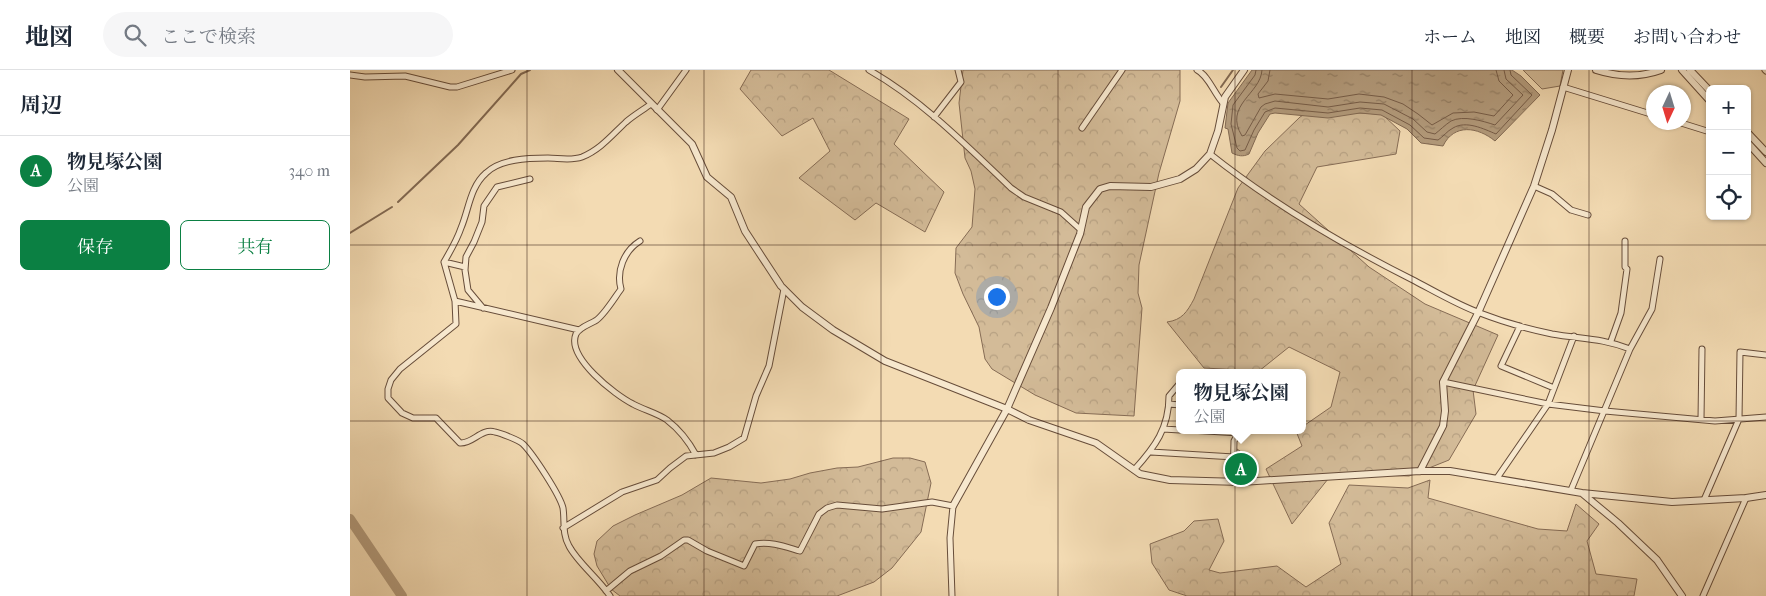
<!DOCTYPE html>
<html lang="ja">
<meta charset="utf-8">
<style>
body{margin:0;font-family:"IM FELL French Canon","Noto Serif JP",serif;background:#f6f6f7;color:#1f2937}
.controls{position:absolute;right:15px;top:15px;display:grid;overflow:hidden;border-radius:8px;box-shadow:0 1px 4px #0004}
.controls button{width:45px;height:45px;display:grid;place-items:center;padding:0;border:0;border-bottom:1px solid #e0e1e3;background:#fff;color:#1f2937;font:25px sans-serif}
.compass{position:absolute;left:1296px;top:15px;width:45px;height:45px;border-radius:50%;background:#fff;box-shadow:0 1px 4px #0004;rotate:184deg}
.you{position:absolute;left:646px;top:226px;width:18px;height:18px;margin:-12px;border:4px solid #fff;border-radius:50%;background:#1a73e8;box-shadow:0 0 0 8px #1a73e833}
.badge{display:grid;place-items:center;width:32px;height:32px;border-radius:50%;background:#0b8043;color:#fff;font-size:16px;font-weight:700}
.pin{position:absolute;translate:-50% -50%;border:2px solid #fff;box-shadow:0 1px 5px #0006}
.popup{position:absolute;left:826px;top:299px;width:130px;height:65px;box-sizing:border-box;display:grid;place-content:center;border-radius:8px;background:#fff;filter:drop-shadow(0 1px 4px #0005);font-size:16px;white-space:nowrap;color:#747a83}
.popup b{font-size:19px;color:#1f2937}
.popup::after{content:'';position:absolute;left:50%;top:100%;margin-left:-10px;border:10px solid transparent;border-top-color:#fff}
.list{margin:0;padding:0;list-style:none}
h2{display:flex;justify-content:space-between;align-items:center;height:65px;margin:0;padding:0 20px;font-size:21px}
h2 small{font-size:16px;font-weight:400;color:#747a83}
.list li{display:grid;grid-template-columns:32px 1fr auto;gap:15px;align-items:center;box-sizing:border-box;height:70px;padding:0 20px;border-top:1px solid #e0e1e3}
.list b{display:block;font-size:19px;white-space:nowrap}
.list p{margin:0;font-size:16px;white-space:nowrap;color:#747a83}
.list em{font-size:16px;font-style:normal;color:#747a83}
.actions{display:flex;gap:10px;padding:15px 20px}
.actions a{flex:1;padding:11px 0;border:1px solid #0b8043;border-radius:8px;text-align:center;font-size:18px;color:#0b8043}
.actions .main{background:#0b8043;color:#fff}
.icon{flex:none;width:28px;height:28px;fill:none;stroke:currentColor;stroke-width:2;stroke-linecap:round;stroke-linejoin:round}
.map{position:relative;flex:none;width:1416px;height:526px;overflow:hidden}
header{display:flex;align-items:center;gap:30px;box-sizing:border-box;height:70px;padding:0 25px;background:#fff;border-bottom:1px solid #e0e1e3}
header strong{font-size:24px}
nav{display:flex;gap:28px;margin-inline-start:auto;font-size:18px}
.search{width:350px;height:45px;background:#f6f6f7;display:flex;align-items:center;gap:12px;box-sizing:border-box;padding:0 18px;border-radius:28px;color:#747a83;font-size:19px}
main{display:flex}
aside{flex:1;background:#fff}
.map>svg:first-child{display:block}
.forest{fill:url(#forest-crowns);stroke:#866c55}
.park{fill:#d3bb98;stroke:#866c55}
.water{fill:url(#water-ripples);stroke:#826952}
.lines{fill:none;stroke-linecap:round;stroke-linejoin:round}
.shore{stroke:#765c47;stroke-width:1}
.stream{stroke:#826952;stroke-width:2}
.river{stroke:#b39b7c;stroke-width:10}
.minor-casing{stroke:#674d3a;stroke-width:7}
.tertiary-casing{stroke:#674d3a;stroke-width:8}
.minor{stroke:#f7e8ce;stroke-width:5}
.tertiary{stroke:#f7e8ce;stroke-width:6}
.grid{fill:none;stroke:#381e12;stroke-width:1;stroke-opacity:0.55}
</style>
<header>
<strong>地図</strong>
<div class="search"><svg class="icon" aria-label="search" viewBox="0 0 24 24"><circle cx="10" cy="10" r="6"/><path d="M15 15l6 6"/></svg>ここで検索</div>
<nav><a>ホーム</a><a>地図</a><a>概要</a><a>お問い合わせ</a></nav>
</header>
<main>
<aside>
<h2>周辺<small></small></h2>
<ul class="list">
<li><span class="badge">A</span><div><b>物見塚公園</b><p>公園</p></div><em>340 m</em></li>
</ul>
<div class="actions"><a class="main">保存</a><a>共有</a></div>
</aside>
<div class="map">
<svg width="1416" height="526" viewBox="0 0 1416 526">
<defs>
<pattern id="forest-crowns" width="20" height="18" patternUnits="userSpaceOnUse" patternTransform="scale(1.25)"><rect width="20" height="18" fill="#d3bb98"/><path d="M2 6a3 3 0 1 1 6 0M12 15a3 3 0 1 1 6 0" fill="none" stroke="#b6a082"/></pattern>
<pattern id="water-ripples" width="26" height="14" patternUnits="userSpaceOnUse" patternTransform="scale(1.25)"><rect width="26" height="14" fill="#b39b7c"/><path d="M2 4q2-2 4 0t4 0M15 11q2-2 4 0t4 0" fill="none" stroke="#937e64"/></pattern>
</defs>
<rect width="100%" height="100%" fill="#f3dbb3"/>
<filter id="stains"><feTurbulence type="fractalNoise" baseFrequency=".004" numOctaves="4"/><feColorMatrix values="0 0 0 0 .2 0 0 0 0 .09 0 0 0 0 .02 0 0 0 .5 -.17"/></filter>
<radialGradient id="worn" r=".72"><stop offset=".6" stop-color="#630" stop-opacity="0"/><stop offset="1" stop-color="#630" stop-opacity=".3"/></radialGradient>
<!-- forest -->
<path class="forest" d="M401,0H479L559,49L544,74L594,122L575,162L526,133L505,150L449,108L480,81L463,48L432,66L390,19Z
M613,0H830V31L809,103L789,195L788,223L792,238L784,346L726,343L685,325L642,299L635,289L629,257L613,224L605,203L606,178L622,157L625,119L621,101L615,88L609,33Z
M960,41L1032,44L1050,61L1046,84L967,97L949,134L1019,197L1075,234L1148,265L1123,320L1126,344L1099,390L1059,406L982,404L942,454L916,399L952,376L946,361L952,360V357L981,337L990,302L939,277L909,301L854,298L817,252C832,250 837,242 844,229L888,118L915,81L950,47Z
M543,388H560L575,392L581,413L571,462L542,498L524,512L487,526H270L261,519L247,496L244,484L247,471L263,456L285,445L332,425L361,408L411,413L440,409L460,403L487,398L508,397Z
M1080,410L1078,428L1188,459L1217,461L1226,434L1249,454L1237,471L1246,504L1287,509L1284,526H837L819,520L802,493L800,474L834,461L844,451L868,449L874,471L859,500L870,503L927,496L956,517L991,494L979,453L999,415L1058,418Z"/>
<!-- park -->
<path class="park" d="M1173,0H1213L1210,16L1192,19Z
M887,379L903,390L886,407Z"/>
<!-- water -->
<path class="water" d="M902,0H1162L1171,6L1190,25L1145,71C1128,57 1104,53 1093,76L1071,73L1057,59L1031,45L1010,43L978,48L925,43L920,44L908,63L899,84C893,87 888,86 882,83L878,59L875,58L878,33Z"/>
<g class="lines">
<!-- shore -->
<path class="shore" d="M906,0L905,5L883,35L881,54L887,78L890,81L895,80L904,60L915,42L925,38L978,43L1010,38L1032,40L1060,55L1074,68L1088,70C1093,67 1097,61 1103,58C1116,50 1134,59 1146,64L1182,25L1161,5L1160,0
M912,0C911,24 873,35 892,66L895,65L911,37L915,34L925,31L978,37L1010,32L1034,34L1063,49L1077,62L1085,64C1090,60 1095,55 1101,51C1113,45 1133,51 1145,55L1173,25L1156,9L1154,0
M920,0L918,11L908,24L909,28L925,24L978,29L1009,24L1034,27L1053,34L1068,44L1082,55L1103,43L1124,42L1144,46L1163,25L1149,11L1146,0"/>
<!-- stream -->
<path class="stream" d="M871,17L883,0
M48,132L108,75L171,4L180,0
M0,163L42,137"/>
<!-- river -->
<path class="river" d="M0,449L52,526"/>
<defs>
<path id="minor" d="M519,0C572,30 617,76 661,118L674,127L711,142L731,160
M847,0C858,5 864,23 873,33
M1415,0L1416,1
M0,5L15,7L55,6L100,17H107L162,0
M1213,17L1304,45
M307,40L336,0
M584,47L611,12L608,0
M1328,52L1360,62
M732,58L772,0
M860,84C924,135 993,175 1065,211C1086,222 1108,235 1130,243C1153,252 1178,259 1202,264C1231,269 1252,268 1280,279
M1184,116L1202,124L1221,140L1238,145
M290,171C274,181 266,201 271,219C265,227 253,247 245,251C238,255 230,257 226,264C216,287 265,325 283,334C294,340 307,343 317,350C330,360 339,372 346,385
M94,192L115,197
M105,231L229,260
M133,238L118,220L115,200L116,187L124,172L132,152L134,136L147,117L180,109
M1170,256L1151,296L1204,318
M1261,271L1271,243L1277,199L1275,197V171
M1093,312L1198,334L1255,341L1365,351L1416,347
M819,334L830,335
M1351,349L1352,279
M813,359L830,360
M840,360L889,363
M801,382L884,387
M784,400C805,377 819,358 819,326L830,313
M1147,408L1198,334L1224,266
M883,412L884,371L890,360
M1221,420L1280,279L1302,239L1310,189
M1354,430L1389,349L1390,282L1416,285
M213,458L272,422L307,410L320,398L336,386L364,383L379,377L394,368L406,326L419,296L434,219
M256,521L280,501L311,486L334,470H338L357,481L394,496L405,474C421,471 436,477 450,481L469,444L477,438L487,435L532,439L582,432L603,436L600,468L602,526
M260,526C248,508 228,493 219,476C212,464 215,451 213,438C210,425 183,384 173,374C169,370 150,363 145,362C131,358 123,374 110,373L86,348H63L52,343L38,328V319L41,310L50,299L106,254L105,231L94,192C101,180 107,170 111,158C119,139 120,117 136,103C150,89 178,88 198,88C208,88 221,91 232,87C250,80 262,65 276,52C284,45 293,40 301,34
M1353,526L1396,428"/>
<path id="tertiary" d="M268,0L342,74L357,107L381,127L395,161L410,184L431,216L452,237L483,260L535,291L657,339L679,350L746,373L790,404L820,410L891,412L1070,401H1100L1232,423L1322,432L1396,428L1416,425
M1246,0C1268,7 1289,8 1311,0
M1332,0L1360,31
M1340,0L1360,21
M1397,62L1416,82
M1397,72L1416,93
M1070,401L1093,356L1095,341L1093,312L1128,243L1184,116L1202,60L1218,0
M1233,424L1268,453L1307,490L1332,526
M603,436L657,339L701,238L730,164L736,137L750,119L760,116L801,117L830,109L846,99L860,84L868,61L875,27L894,0"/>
</defs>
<!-- minor casing -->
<use href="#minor" class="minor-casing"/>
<!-- tertiary casing -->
<use href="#tertiary" class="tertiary-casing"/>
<!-- minor -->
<use href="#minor" class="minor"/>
<!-- tertiary -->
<use href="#tertiary" class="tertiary"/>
</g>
<!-- grid -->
<path class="grid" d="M177,0V526M354,0V526M531,0V526M708,0V526M885,0V526M1062,0V526M1239,0V526M0,175H1416M0,351H1416"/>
<rect width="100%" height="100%" filter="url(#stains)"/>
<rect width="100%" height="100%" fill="url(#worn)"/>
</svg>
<div class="controls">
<button>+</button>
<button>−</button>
<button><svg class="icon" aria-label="locate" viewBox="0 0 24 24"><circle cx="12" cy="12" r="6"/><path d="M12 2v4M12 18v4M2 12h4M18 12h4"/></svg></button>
</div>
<svg class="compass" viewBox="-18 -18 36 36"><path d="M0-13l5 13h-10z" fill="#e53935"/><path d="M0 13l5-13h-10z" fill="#747a83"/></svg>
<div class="you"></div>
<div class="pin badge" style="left:891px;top:399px">A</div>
<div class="popup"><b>物見塚公園</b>公園</div>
</div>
</main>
